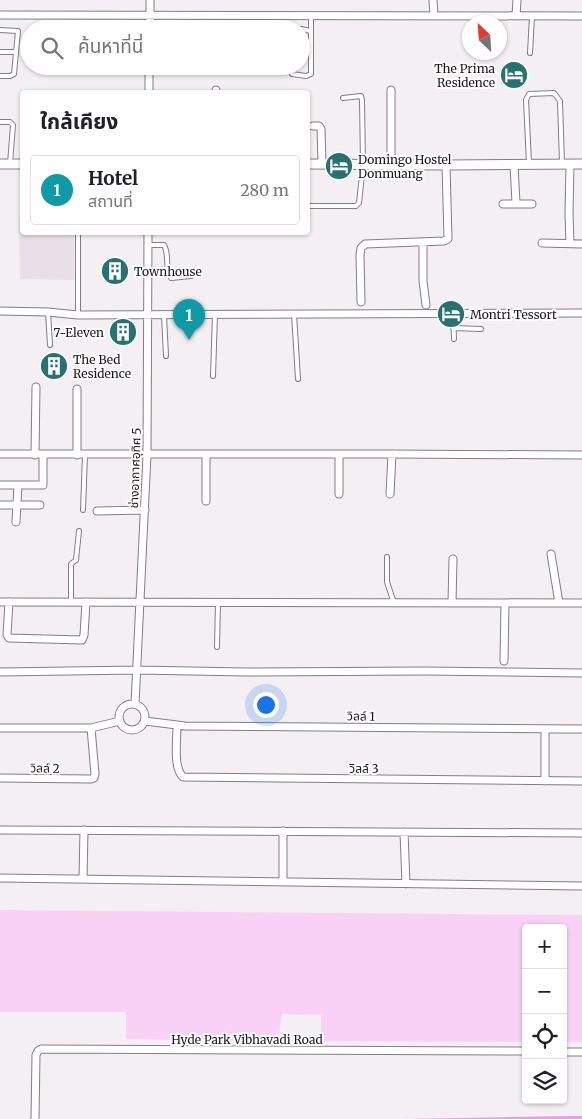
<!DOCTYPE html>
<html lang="th">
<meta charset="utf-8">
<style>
body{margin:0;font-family:Merriweather,"Noto Sans Thai",serif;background:#f6f6f6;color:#202124}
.controls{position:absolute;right:15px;bottom:15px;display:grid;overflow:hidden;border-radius:5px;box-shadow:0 1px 4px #0004}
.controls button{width:45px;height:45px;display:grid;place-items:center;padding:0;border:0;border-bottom:1px solid #e0e0e0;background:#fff;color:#202124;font:25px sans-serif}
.compass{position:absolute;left:462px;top:15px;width:45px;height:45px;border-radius:50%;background:#fff;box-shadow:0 1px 4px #0004;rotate:335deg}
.you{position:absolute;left:265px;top:704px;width:18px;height:18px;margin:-12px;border:4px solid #fff;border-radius:50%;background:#1a73e8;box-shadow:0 0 0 8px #1a73e833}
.badge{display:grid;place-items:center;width:32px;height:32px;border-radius:50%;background:#277270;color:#fff;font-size:16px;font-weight:700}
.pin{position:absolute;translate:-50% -41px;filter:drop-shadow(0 1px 2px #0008)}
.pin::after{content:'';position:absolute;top:26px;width:18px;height:15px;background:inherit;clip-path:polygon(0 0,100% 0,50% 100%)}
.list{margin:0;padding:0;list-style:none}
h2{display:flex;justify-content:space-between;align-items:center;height:65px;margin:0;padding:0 20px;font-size:21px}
h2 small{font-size:16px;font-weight:400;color:#757577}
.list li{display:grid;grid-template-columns:32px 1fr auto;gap:15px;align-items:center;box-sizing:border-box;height:70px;margin:0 10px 10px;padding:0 10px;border:1px solid #e0e0e0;border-radius:5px}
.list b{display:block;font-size:19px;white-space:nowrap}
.list p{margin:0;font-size:16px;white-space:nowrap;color:#757577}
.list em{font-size:16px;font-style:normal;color:#757577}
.icon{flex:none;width:28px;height:28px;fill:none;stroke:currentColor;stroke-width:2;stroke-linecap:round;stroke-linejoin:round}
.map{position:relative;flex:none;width:582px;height:1119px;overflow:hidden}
.search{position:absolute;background:#fff;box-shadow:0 1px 4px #0004;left:20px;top:20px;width:290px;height:55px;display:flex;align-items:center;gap:12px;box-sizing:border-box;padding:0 18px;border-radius:28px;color:#757577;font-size:19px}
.panel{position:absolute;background:#fff;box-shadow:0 1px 4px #0004;left:20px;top:90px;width:290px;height:145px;border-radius:5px}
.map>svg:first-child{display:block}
.built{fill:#e9dfe8}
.green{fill:#fad1f6}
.water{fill:#e0a6db}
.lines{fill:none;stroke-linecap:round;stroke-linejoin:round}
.service-casing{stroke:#827e81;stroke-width:6}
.minor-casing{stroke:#827e81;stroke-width:9}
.tertiary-casing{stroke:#827e81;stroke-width:11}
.service{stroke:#fff;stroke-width:4}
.minor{stroke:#fff;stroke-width:7}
.tertiary{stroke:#fff;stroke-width:9}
.labels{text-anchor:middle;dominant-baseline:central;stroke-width:4;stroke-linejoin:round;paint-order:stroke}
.poi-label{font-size:12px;fill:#1a1819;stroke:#fffeff;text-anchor:start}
.street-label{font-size:12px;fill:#1a1819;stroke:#fffeff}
</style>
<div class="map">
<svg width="582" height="1119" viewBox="0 0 582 1119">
<rect width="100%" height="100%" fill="#f4eff3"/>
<!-- built -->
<path class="built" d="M19,217L22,218V232L74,233V280L20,279Z"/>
<!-- green -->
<path class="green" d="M0,910L582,915V1042H563V928H526V1042L321,1041V1015L282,1014L278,1042L126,1039V1012H0Z"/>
<!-- water -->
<path class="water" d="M570,1116H582V1119H404Z"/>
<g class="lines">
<defs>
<path id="service" d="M0,30L18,31L14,74L10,76H0
M311,31V16
M0,52H16
M530,53L532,16
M290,66V71L292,74L306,76L311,74V31L301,29
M0,122H10L13,125L10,164
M529,163L526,100L529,94L554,93L560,101L562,164
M308,206H356L359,203L363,165L362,100L361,96L343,98
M148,245H164C170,255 164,268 171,278L191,276
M48,312L50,345
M453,313L454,339
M294,314L298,379
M78,315V232
M164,315L166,356
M453,328L481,329
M213,376L215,314
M83,510L85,455
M387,557V582L394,603
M71,602V564L76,560L79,531
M217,647L218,603"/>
<path id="minor" d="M433,0L434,16
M0,15L582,16
M516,16L517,0
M150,29V0
M391,90V165
M149,92V66
M216,92V90
M313,126H319L321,129L322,164
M514,165L516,203
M503,204H532
M423,242V281L426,305
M542,243L582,244
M570,243L569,214L570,164
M361,302L360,255L361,248L365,244L444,241L448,239L446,165
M0,311L48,312L78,315L582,313
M0,454H387L582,455
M206,454V501
M35,455L36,387
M77,455V389
M0,485H43V455
M339,494V454
M390,494L392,454
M0,505H40
M97,511L145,510
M16,522L18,485
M551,554L559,603
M0,602L582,603
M9,602L7,635L9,638L82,640L84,635L86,602
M452,603L453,559
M504,661L505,603
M0,672L137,670L246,672L424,671L582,673
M135,704L147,455L148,232
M119 717a13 13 0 1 1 26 0a13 13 0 1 1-26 0Z
M145,721L185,726L582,729
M177,726C177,740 173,768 183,777L582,781
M0,728H91L120,721
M545,729V781
M0,778L91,779L94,778L95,774L91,728
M0,830L582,833
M283,831V882
M404,832L406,884
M0,878L582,886
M83,879L84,830
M563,1052H582
M35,1119L36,1055L38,1051L41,1049L526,1051"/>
<path id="tertiary" d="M0,164H22
M308,164L446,165L582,164"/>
</defs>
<!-- service casing -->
<use href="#service" class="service-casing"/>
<!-- minor casing -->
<use href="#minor" class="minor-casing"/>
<!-- tertiary casing -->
<use href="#tertiary" class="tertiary-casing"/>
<!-- service -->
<use href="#service" class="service"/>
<!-- minor -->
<use href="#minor" class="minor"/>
<!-- tertiary -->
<use href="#tertiary" class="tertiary"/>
</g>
<!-- icons -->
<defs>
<symbol id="hotel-disc" viewBox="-11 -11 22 22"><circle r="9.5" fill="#277270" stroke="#fffeff"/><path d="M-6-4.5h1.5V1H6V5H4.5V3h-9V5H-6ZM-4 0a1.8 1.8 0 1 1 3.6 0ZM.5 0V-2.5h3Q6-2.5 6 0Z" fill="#fff"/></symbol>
<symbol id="building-disc" viewBox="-11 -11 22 22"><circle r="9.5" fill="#277270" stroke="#fffeff"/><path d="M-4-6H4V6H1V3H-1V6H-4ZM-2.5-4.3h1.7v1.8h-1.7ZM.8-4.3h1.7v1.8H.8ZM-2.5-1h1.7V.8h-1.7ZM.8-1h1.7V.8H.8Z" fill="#fff"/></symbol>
</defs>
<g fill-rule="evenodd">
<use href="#hotel-disc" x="498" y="59" width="32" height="32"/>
<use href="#hotel-disc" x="323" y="150" width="32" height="32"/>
<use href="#building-disc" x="99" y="255" width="32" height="32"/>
<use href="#hotel-disc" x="435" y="298" width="32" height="32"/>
<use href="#building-disc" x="107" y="316" width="32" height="32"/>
<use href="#building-disc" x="38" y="350" width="32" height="32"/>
</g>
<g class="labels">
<!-- poi labels -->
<g class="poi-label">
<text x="495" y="68" text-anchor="end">The Prima<tspan x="495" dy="14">Residence</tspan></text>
<text x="358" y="159">Domingo Hostel<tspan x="358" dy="14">Donmuang</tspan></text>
<text x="134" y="271">Townhouse</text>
<text x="470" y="314">Montri Tessort</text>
<text x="104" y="332" text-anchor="end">7-Eleven</text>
<text x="73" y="359">The Bed<tspan x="73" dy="14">Residence</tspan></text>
</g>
<!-- street labels -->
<g class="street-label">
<text transform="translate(135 468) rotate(-88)">ช่างอากาศอุทิศ 5</text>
<text transform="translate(361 716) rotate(1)">วิลล์ 1</text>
<text transform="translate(45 768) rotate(1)">วิลล์ 2</text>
<text x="364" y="768">วิลล์ 3</text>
<text x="247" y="1039">Hyde Park Vibhavadi Road</text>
</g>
</g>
</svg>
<div class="controls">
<button>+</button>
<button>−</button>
<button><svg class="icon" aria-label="locate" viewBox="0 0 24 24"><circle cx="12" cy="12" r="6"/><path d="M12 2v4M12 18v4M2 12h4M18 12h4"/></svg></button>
<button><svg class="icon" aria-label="layers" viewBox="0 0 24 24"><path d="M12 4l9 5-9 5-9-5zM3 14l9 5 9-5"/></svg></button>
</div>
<svg class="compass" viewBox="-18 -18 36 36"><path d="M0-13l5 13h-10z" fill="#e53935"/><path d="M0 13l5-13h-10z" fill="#757577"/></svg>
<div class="you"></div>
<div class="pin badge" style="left:189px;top:340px;background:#0f9aa8">1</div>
<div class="search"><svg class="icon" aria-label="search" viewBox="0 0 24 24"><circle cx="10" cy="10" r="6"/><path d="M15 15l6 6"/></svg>ค้นหาที่นี่</div>
<section class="panel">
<h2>ใกล้เคียง<small></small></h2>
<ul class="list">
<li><span class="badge" style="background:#0f9aa8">1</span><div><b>Hotel</b><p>สถานที่</p></div><em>280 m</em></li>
</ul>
</section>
</div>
